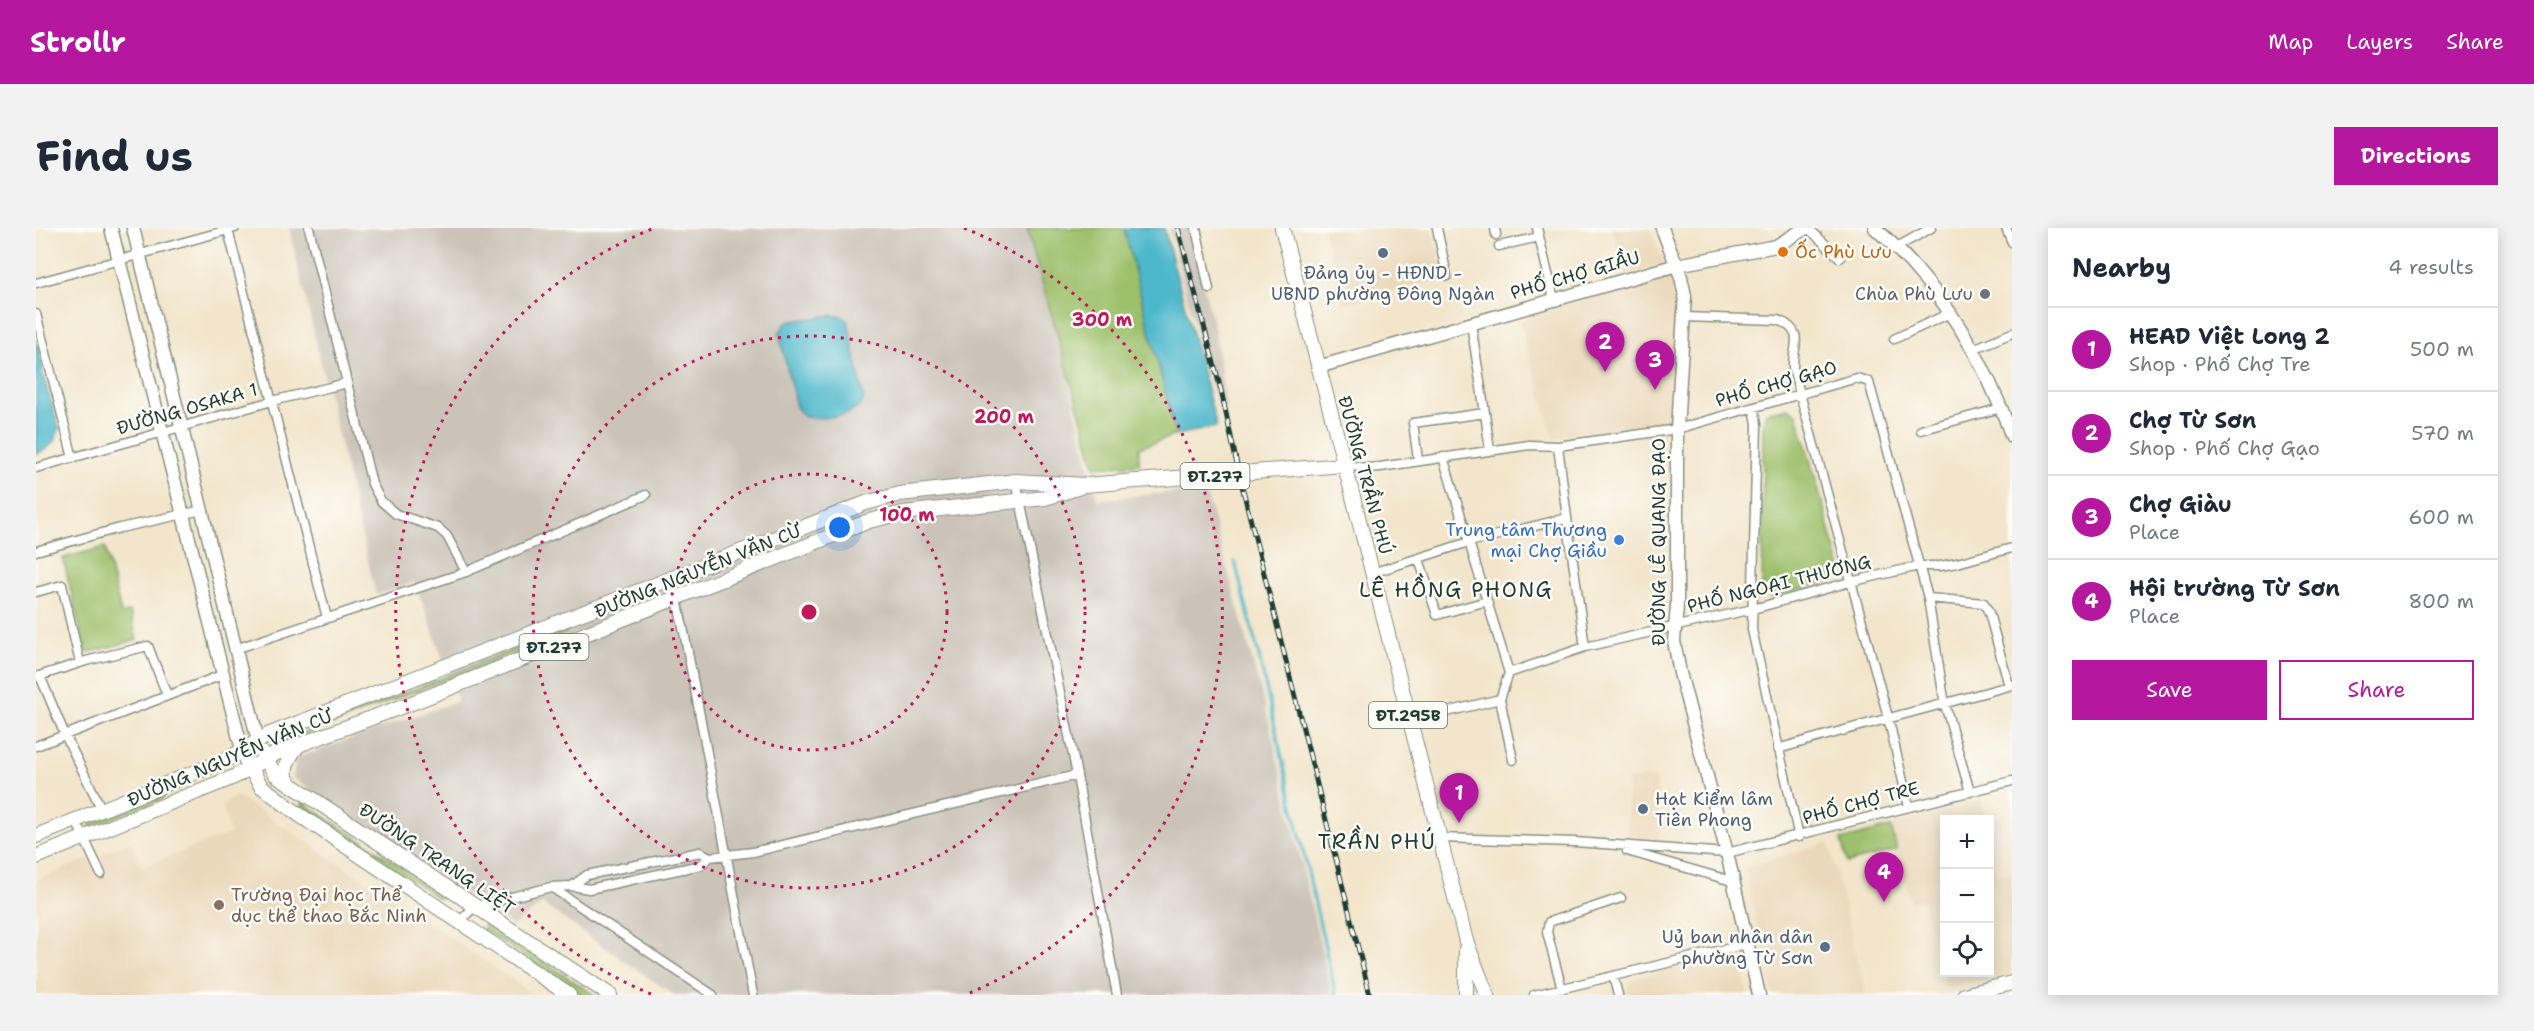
<!DOCTYPE html>
<meta charset="utf-8">
<style>
body{margin:0;font-family:"Shantell Sans",sans-serif;background:#f2f2f3;color:#1f2937}
.controls{position:absolute;right:18px;bottom:18px;display:grid;overflow:hidden;border-radius:0px;box-shadow:0 3px 15px #0003}
.controls button{width:54px;height:54px;display:grid;place-items:center;padding:0;border:0;border-bottom:2px solid #e0e1e3;background:#fff;color:#1f2937;font:30px sans-serif}
.you{position:absolute;left:804px;top:300px;width:21px;height:21px;margin:-15px;border:4px solid #fff;border-radius:50%;background:#1a73e8;box-shadow:0 0 0 9px #1a73e833}
.badge{display:grid;place-items:center;width:39px;height:39px;border-radius:50%;background:#b5179e;color:#fff;font-size:20px;font-weight:700}
.pin{position:absolute;translate:-50% -50px;filter:drop-shadow(0 2px 3px #0008)}
.pin::after{content:'';position:absolute;top:32px;width:21px;height:18px;background:inherit;clip-path:polygon(0 0,100% 0,50% 100%)}
.list{margin:0;padding:0;list-style:none}
h2{display:flex;justify-content:space-between;align-items:center;height:78px;margin:0;padding:0 24px;font-size:26px}
h2 small{font-size:20px;font-weight:400;color:#747a83}
.list li{display:grid;grid-template-columns:39px 1fr auto;gap:18px;align-items:center;box-sizing:border-box;height:84px;padding:0 24px;border-top:2px solid #e0e1e3}
.list b{display:block;font-size:22px;white-space:nowrap}
.list p{margin:0;font-size:20px;white-space:nowrap;color:#747a83}
.list em{font-size:20px;font-style:normal;color:#747a83}
.actions{display:flex;gap:12px;padding:18px 24px}
.actions a{flex:1;padding:14px 0;border:2px solid #b5179e;border-radius:0px;text-align:center;font-size:21px;color:#b5179e}
.actions .main{background:#b5179e;color:#fff}
.icon{flex:none;width:33px;height:33px;fill:none;stroke:currentColor;stroke-width:2;stroke-linecap:round;stroke-linejoin:round}
.map{position:relative;flex:none;width:1976px;height:767px;overflow:hidden;border-radius:0px}
header{display:flex;align-items:center;gap:36px;box-sizing:border-box;height:84px;padding:0 30px;background:#b5179e;color:#fff}
header strong{font-size:28px}
nav{display:flex;gap:33px;margin-inline-start:auto;font-size:21px}
.intro{display:flex;align-items:center;justify-content:space-between;box-sizing:border-box;height:144px;padding:0 36px}
h1{margin:0;font-size:42px}
.button{padding:15px 27px;border-radius:0px;background:#b5179e;color:#fff;font-size:21px;font-weight:700}
main{display:flex;gap:36px;padding:0 36px}
aside{flex:1;background:#fff;border-radius:0px;box-shadow:0 3px 15px #0003}
.map>svg:first-child{display:block}
.built{fill:#ebd8ba}
.industrial{fill:#cbc3b8}
.green{fill:#9dc06a;stroke:#5e7e4f;stroke-width:1.5}
.water{fill:#4eb8cc;stroke:#367a80;stroke-width:1.5}
.lines{fill:none;stroke-linecap:round;stroke-linejoin:round}
.stream{stroke:#4eb8cc;stroke-width:3}
.street-casing{stroke:#889180;stroke-width:11}
.secondary-casing{stroke:#889180;stroke-width:15}
.primary-casing{stroke:#889180;stroke-width:16}
.street{stroke:#fff;stroke-width:8}
.secondary{stroke:#fff;stroke-width:12}
.primary{stroke:#fff;stroke-width:14}
.rail-casing{stroke:#1f3d34;stroke-width:5}
.rail{stroke:#fdfcf7;stroke-width:3;stroke-dasharray:9;stroke-linecap:butt}
.ring{fill:none;stroke:#c2185b;stroke-width:3;stroke-dasharray:3 6}
.food-dot{fill:#e8710a;stroke:#fdfcf7;stroke-width:2}
.service-dot{fill:#5c6f8a;stroke:#fdfcf7;stroke-width:2}
.worship-dot{fill:#6b7280;stroke:#fdfcf7;stroke-width:2}
.shop-dot{fill:#3f7fe0;stroke:#fdfcf7;stroke-width:2}
.education-dot{fill:#8d6e63;stroke:#fdfcf7;stroke-width:2}
.labels{text-anchor:middle;dominant-baseline:central;stroke-width:5;stroke-linejoin:round;paint-order:stroke}
.shield{fill:#fdfcf7;stroke:#62766e;stroke-width:1.5}
.shield-label{font-size:16px;font-weight:bold;fill:#1f3d34}
.food-label{font-size:18px;fill:#c56008;stroke:#fdfcf7;text-anchor:start}
.service-label{font-size:18px;fill:#4e5e75;stroke:#fdfcf7}
.street-label{font-size:18px;fill:#1f3d34;stroke:#fdfcf7}
.worship-label{font-size:18px;fill:#5b616d;stroke:#fdfcf7;text-anchor:end}
.shop-label{font-size:18px;fill:#366cbe;stroke:#fdfcf7;text-anchor:end}
.education-label{font-size:18px;fill:#785e54;stroke:#fdfcf7;text-anchor:start}
.quarter-label{font-size:21px;letter-spacing:1.5px;fill:#1f3d34;stroke:#fdfcf7}
.centre{fill:#c2185b;stroke:#fdfcf7;stroke-width:3}
.ring-label{font-size:18px;text-anchor:middle;font-weight:bold;fill:#c2185b;stroke:#fdfcf7;stroke-width:5;stroke-linejoin:round;paint-order:stroke}
</style>
<header>
<strong>Strollr</strong>
<nav><a>Map</a><a>Layers</a><a>Share</a></nav>
</header>
<div class="intro"><h1>Find us</h1><a class="button">Directions</a></div>
<main>
<div class="map">
<svg width="1976" height="767" viewBox="0 0 1976 767">
<rect width="100%" height="100%" fill="#fdfcf7"/>
<filter id="ink" filterUnits="userSpaceOnUse"><feTurbulence type="fractalNoise" baseFrequency=".0167" numOctaves="2"/><feDisplacementMap in="SourceGraphic" scale="12" xChannelSelector="R" yChannelSelector="G"/><feConvolveMatrix kernelMatrix="1 2 1 2 8 2 1 2 1" color-interpolation-filters="sRGB"/></filter>
<filter id="wash" filterUnits="userSpaceOnUse"><feTurbulence type="fractalNoise" baseFrequency=".008" numOctaves="4" result="noise"/><feDisplacementMap in="SourceGraphic" scale="24" xChannelSelector="R" yChannelSelector="G"/><feGaussianBlur stdDeviation="1.35" result="paint"/><feColorMatrix in="noise" values="0 0 0 0 0 0 0 0 0 0 0 0 0 0 0 0 0 1.4 0 .05"/><feComposite in="paint" operator="in"/></filter>
<g filter="url(#wash)">
<rect width="100%" height="100%" fill="#f2e5cb"/>
<!-- built -->
<path class="built" d="M1287,0H1396L1408,50L1306,76Z
M1575,0H1614L1628,36L1591,46Z
M1637,43L1644,84L1636,197L1518,211L1483,92Z
M1620,550L1624,612L1591,611L1592,551Z
M200,567L403,702L498,767H0V652L95,614L106,639L194,605L186,577Z
M1945,571L1949,591L1908,592V744H1954V615L1960,647L1976,645V748L1909,759L1887,672L1875,675L1855,598Z
M1793,614L1830,767H1737L1709,640Z
M1689,727L1704,732L1712,767H1592L1591,761L1597,751Z"/>
<!-- industrial -->
<path class="industrial" d="M253,0H996L1061,272L1169,261L1229,478L1296,767H638L506,676L477,698L257,550L260,530L422,473L379,354L340,367Z
M1133,0H1153L1179,104L1190,179L1184,180L1170,143Z"/>
<!-- green -->
<path class="green" d="M991,0H1088L1140,207L1103,220V236L1059,239Z
M1752,180L1761,186L1805,341L1799,352L1735,369L1727,365L1726,360L1727,194L1730,185Z
M69,319L85,385L94,384L101,412L50,425L27,330Z
M528,401L531,404L527,406L244,516L236,519L235,518Z
M125,567L128,569L126,571L56,599L53,598L55,595Z
M266,574L404,664L407,670H402L280,589L266,579Z
M1855,599L1861,622L1811,635L1805,612Z
M448,697H452L559,767H547L448,702Z"/>
<!-- water -->
<path class="water" d="M1088,0H1128L1181,199L1140,207Z
M796,87L807,89L812,94L828,171C820,190 787,191 769,189L760,179L743,105L751,94Z
M0,112L7,134L6,145L23,199C21,214 13,220 0,226Z"/>
<g class="lines">
<!-- stream -->
<path class="stream" d="M1199,334L1221,420L1300,767"/>
</g>
</g>
<g filter="url(#ink)">
<g class="lines">
<defs>
<path id="street" d="M273,0L336,256L345,273L360,286L402,300L411,308L430,344
M1160,0L1173,61
M1401,0L1411,48
M1459,0L1460,7
M1501,0L1518,71
M1772,0L1804,30
M1970,0L1976,14
M192,2L291,390
M1463,18L1503,9
M1861,19L1895,0
M0,55L199,0
M0,86L37,230
M1647,89L1742,92C1771,104 1756,119 1757,140L1852,489L1873,579
M1435,96L1449,185
M1858,111L1914,85
M1937,121L1976,105
M1718,180L1721,196L1716,402L1763,609
M1885,202L1965,180
M1522,218L1531,290
M1407,229L1473,445
M1382,232L1377,195L1449,185L1454,223
M1309,237L1331,240L1344,239L1493,217L1522,218L1641,201L1821,150L1833,154L1892,370L1909,477L1934,564
M0,240L236,173L311,155
M980,253L1038,532L1081,767
M0,323L84,300L166,282
M1383,331L1401,387L1451,373
M1336,345L1433,314L1531,290L1549,419L1717,381L1814,354L1883,338H1904L1921,335L1976,320
M633,352L641,371L649,409L717,767
M0,364L26,357L44,435
M1892,370L1948,375L1953,385L1973,458
M199,421L430,344L610,267
M1473,445L1464,471L1477,532
M1473,445L1549,419
M4,448L29,507L66,582
M0,449L50,433L112,418L131,467
M1374,493L1464,471
M0,518L186,447
M1742,521C1820,498 1898,479 1976,457
M40,593L65,646
M1404,610L1539,614L1691,625L1976,553
M1591,623L1696,653
M536,658L551,647L664,624L674,629L717,624L1041,547
M515,659L677,767
M423,694L439,678L464,672L515,659L536,658L553,661L665,637L674,629
M1577,748L1582,767
M1526,761L1511,704L1513,694L1585,670
M1498,767L1711,716"/>
<path id="secondary" d="M75,0L206,522
M97,0L222,513
M1626,0L1645,49L1649,68L1641,201V378L1638,413L1644,445L1691,625L1723,767
M1839,0C1903,56 1948,129 1976,209
M1282,139L1641,37L1740,18L1770,0"/>
<path id="primary" d="M1246,0L1315,261L1430,713L1451,767
M226,525L239,546L574,767
M210,533L225,558L262,586L533,767
M254,556C244,545 253,529 261,519
M0,608L190,532L234,506L830,275L864,266L980,253L1049,257L1309,237
M0,629L198,549L241,525L381,473L833,293L867,285L1009,270L1044,259
M1430,767V721
M1928,767L1976,755"/>
</defs>
<!-- street casing -->
<use href="#street" class="street-casing"/>
<!-- secondary casing -->
<use href="#secondary" class="secondary-casing"/>
<!-- primary casing -->
<use href="#primary" class="primary-casing"/>
<!-- street -->
<use href="#street" class="street"/>
<!-- secondary -->
<use href="#secondary" class="secondary"/>
<!-- primary -->
<use href="#primary" class="primary"/>
<defs>
<path id="rail" d="M1142,0L1185,162L1203,246L1334,767"/>
</defs>
<!-- rail casing -->
<use href="#rail" class="rail-casing"/>
<!-- rail -->
<use href="#rail" class="rail"/>
</g>
</g>
<!-- distance rings -->
<g class="ring">
<circle cx="773" cy="384" r="138"/>
<circle cx="773" cy="384" r="276"/>
<path d="M615 766A414 414 0 0 1 618 0M928 0A414 414 0 0 1 931 766"/>
</g>
<!-- markers -->
<circle class="food-dot" cx="1747" cy="24" r="6"/>
<g class="service-dot">
<circle cx="1347" cy="25" r="6"/>
<circle cx="1607" cy="581" r="6"/>
<circle cx="1789" cy="719" r="6"/>
</g>
<circle class="worship-dot" cx="1949" cy="66" r="6"/>
<circle class="shop-dot" cx="1583" cy="312" r="6"/>
<circle class="education-dot" cx="183" cy="677" r="6"/>
<g class="labels">
<!-- shield labels -->
<g class="shield">
<rect x="1144.5" y="235" width="69" height="26" rx="4.5"/>
<rect x="483.5" y="406" width="69" height="26" rx="4.5"/>
<rect x="1333" y="474" width="78" height="26" rx="4.5"/>
</g>
<g class="shield-label">
<text x="1179" y="248">ĐT.277</text>
<text x="518" y="419">ĐT.277</text>
<text x="1372" y="487">ĐT.295B</text>
</g>
<!-- food labels -->
<g class="food-label">
<text x="1759" y="24">Ốc Phù Lưu</text>
</g>
<!-- service labels -->
<g class="service-label">
<text x="1347" y="45">Đảng ủy - HĐND -<tspan x="1347" dy="21">UBND phường Đông Ngàn</tspan></text>
<text x="1619" y="571" text-anchor="start">Hạt Kiểm lâm<tspan x="1619" dy="21">Tiên Phong</tspan></text>
<text x="1777" y="709" text-anchor="end">Uỷ ban nhân dân<tspan x="1777" dy="21">phường Từ Sơn</tspan></text>
</g>
<!-- street labels -->
<g class="street-label">
<text transform="translate(1539 47) rotate(-16)">PHỐ CHỢ GIẦU</text>
<text transform="translate(1740 156) rotate(-16)">PHỐ CHỢ GẠO</text>
<text transform="translate(151 181) rotate(-16)">ĐƯỜNG OSAKA 1</text>
<text transform="translate(1329 247) rotate(75)">ĐƯỜNG TRẦN PHÚ</text>
<text transform="translate(1623 314) rotate(-90)">ĐƯỜNG LÊ QUANG ĐẠO</text>
<text transform="translate(662 343) rotate(-22)">ĐƯỜNG NGUYỄN VĂN CỪ</text>
<text transform="translate(1743 356) rotate(-14)">PHỐ NGOẠI THƯƠNG</text>
<text transform="translate(194 530) rotate(-23)">ĐƯỜNG NGUYỄN VĂN CỪ</text>
<text transform="translate(1825 575) rotate(-15)">PHỐ CHỢ TRE</text>
<text transform="translate(401 631) rotate(34)">ĐƯỜNG TRANG LIỆT</text>
</g>
<!-- worship labels -->
<g class="worship-label">
<text x="1937" y="66">Chùa Phù Lưu</text>
</g>
<!-- shop labels -->
<g class="shop-label">
<text x="1571" y="302">Trung tâm Thương<tspan x="1571" dy="21">mại Chợ Giầu</tspan></text>
</g>
<!-- education labels -->
<g class="education-label">
<text x="195" y="667">Trường Đại học Thể<tspan x="195" dy="21">dục thể thao Bắc Ninh</tspan></text>
</g>
<!-- quarter labels -->
<g class="quarter-label">
<text x="1420" y="362">LÊ HỒNG PHONG</text>
<text x="1341" y="614">TRẦN PHÚ</text>
</g>
</g>
<circle cx="773" cy="384" r="9" class="centre"/>
<g class="ring-label">
<text x="1066" y="98">300 m</text>
<text x="968" y="195">200 m</text>
<text x="871" y="293">100 m</text>
</g>
</svg>
<div class="controls">
<button>+</button>
<button>−</button>
<button><svg class="icon" aria-label="locate" viewBox="0 0 24 24"><circle cx="12" cy="12" r="6"/><path d="M12 2v4M12 18v4M2 12h4M18 12h4"/></svg></button>
</div>
<div class="you"></div>
<div class="pin badge" style="left:1423px;top:595px">1</div>
<div class="pin badge" style="left:1569px;top:144px">2</div>
<div class="pin badge" style="left:1619px;top:162px">3</div>
<div class="pin badge" style="left:1848px;top:674px">4</div>
</div>
<aside>
<h2>Nearby<small>4 results</small></h2>
<ul class="list">
<li><span class="badge">1</span><div><b>HEAD Việt Long 2</b><p>Shop · Phố Chợ Tre</p></div><em>500 m</em></li>
<li><span class="badge">2</span><div><b>Chợ Từ Sơn</b><p>Shop · Phố Chợ Gạo</p></div><em>570 m</em></li>
<li><span class="badge">3</span><div><b>Chợ Giàu</b><p>Place</p></div><em>600 m</em></li>
<li><span class="badge">4</span><div><b>Hội trường Từ Sơn</b><p>Place</p></div><em>800 m</em></li>
</ul>
<div class="actions"><a class="main">Save</a><a>Share</a></div>
</aside>
</main>
